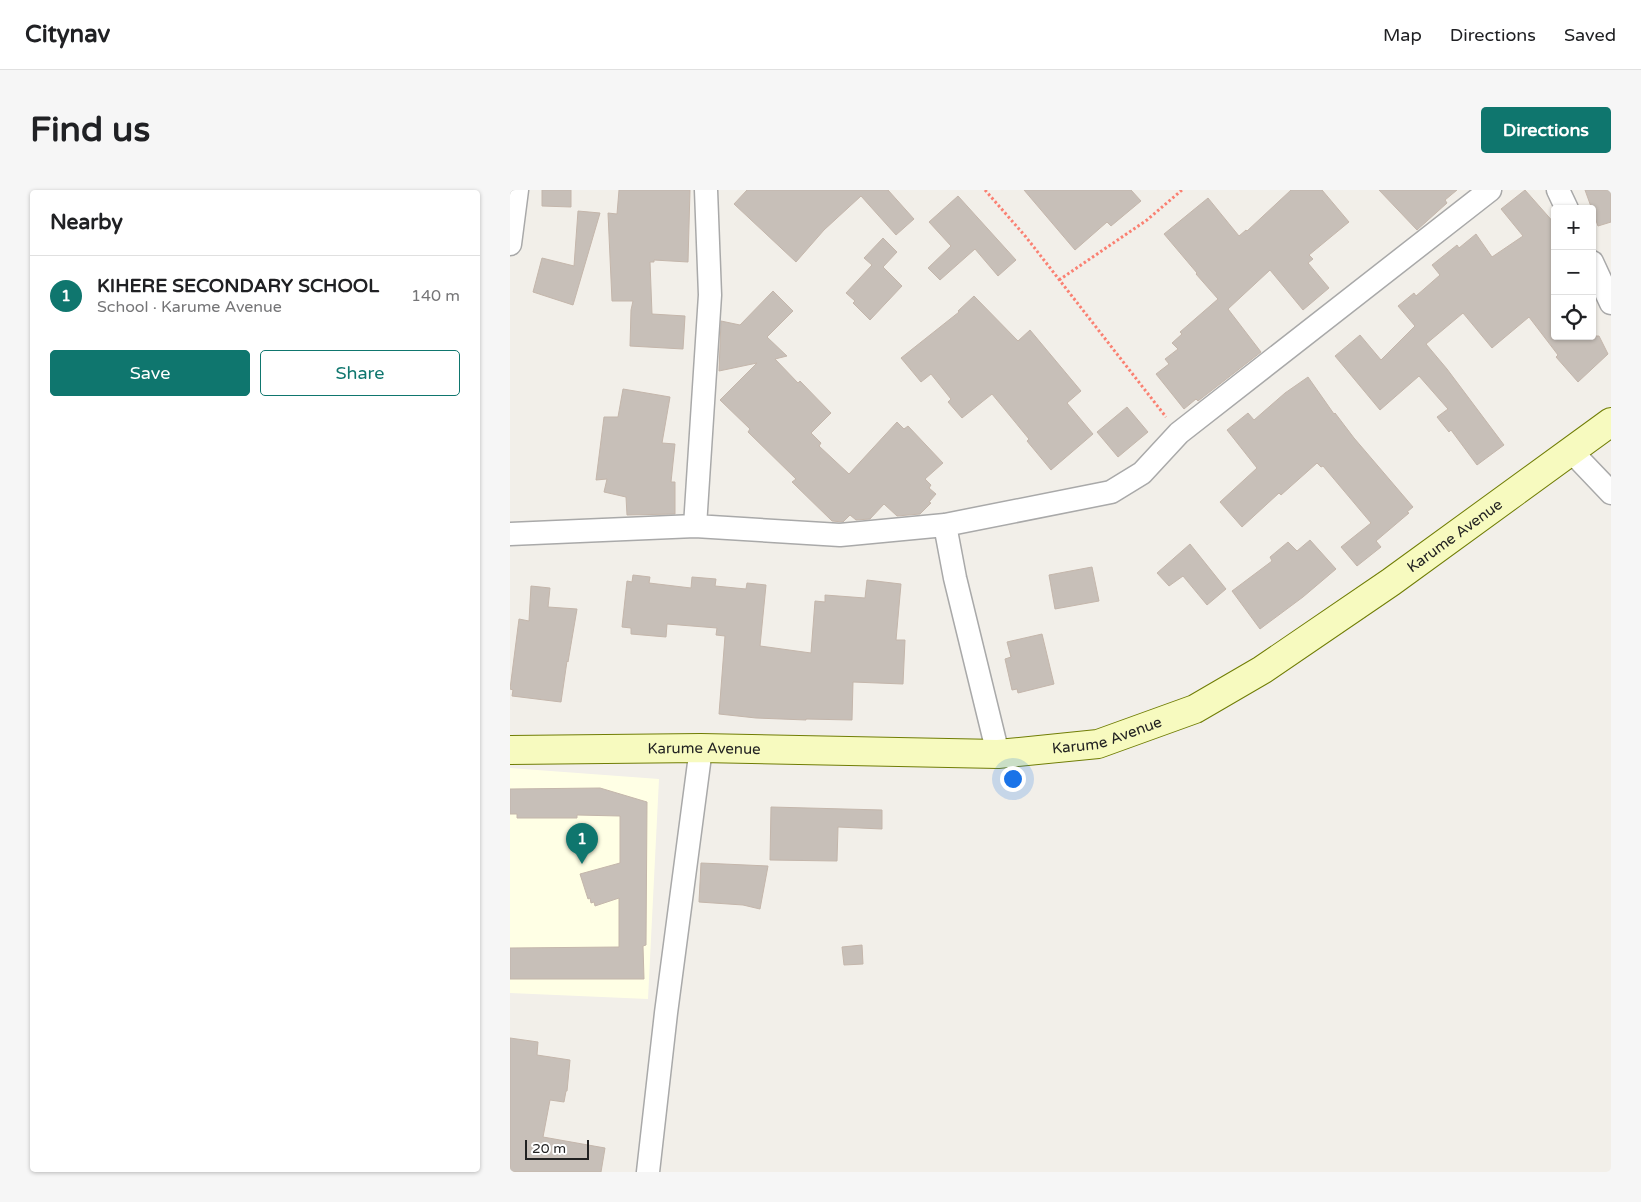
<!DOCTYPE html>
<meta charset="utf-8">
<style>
body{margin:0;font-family:"Varela Round",sans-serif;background:#f6f6f6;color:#202124}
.controls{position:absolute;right:15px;top:15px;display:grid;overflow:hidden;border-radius:5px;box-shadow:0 1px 4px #0004}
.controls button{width:45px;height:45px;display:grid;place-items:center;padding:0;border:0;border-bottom:1px solid #e0e0e0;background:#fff;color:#202124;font:25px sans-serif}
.scale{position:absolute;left:15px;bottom:12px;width:64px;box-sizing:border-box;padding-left:5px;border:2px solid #222;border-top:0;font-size:14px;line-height:18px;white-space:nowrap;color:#222;-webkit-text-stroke:4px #fff;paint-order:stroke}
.you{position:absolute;left:502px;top:588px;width:18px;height:18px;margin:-12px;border:4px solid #fff;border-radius:50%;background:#1a73e8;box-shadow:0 0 0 8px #1a73e833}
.badge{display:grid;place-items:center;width:32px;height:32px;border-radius:50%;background:#0f766e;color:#fff;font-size:16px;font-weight:700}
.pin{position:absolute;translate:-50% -41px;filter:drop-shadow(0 1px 2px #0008)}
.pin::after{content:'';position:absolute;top:26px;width:18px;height:15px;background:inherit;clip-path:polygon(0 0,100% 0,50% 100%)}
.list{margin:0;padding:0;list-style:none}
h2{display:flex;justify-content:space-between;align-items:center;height:65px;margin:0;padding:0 20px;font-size:21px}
h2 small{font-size:16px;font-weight:400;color:#757577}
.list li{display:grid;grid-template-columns:32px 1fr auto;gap:15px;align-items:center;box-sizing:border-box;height:80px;padding:0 20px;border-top:1px solid #e0e0e0}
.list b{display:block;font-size:19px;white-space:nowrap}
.list p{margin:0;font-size:16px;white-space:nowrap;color:#757577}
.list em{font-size:16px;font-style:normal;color:#757577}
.actions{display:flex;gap:10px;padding:15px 20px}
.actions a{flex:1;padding:11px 0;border:1px solid #0f766e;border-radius:5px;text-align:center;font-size:18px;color:#0f766e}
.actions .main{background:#0f766e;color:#fff}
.icon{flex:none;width:28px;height:28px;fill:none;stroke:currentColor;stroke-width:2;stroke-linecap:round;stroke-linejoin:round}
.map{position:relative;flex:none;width:1101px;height:982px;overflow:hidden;border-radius:5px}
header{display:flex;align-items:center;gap:30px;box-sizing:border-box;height:70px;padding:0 25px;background:#fff;border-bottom:1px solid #e0e0e0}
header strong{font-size:24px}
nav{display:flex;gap:28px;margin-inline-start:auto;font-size:18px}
.intro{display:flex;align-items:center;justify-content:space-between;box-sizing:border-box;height:120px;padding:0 30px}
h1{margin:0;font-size:35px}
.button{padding:12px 22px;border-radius:5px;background:#0f766e;color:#fff;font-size:18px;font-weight:700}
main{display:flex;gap:30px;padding:0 30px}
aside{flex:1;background:#fff;border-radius:5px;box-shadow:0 1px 4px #0004}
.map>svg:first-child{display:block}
.education{fill:#ffffe5}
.building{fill:#c7bfb8;stroke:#c4b6ab}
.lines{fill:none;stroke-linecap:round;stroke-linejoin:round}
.street-casing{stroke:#a9a9a9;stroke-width:25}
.secondary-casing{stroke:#707d05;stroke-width:30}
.path{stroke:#fa8072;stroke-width:3;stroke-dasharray:2.5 2.5;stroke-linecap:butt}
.street{stroke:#fff;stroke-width:22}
.secondary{stroke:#f7fabf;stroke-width:28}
.labels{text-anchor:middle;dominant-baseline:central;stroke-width:5;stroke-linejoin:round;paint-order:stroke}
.street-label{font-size:15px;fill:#222;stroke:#fff}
</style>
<header>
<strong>Citynav</strong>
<nav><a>Map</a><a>Directions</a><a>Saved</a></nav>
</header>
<div class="intro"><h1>Find us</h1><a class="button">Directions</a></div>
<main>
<aside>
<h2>Nearby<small></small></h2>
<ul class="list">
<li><span class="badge">1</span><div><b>KIHERE SECONDARY SCHOOL</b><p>School · Karume Avenue</p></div><em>140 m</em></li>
</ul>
<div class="actions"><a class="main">Save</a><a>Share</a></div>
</aside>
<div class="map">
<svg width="1101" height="982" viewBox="0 0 1101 982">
<rect width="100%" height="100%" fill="#f2efe9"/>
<!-- education -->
<path class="education" d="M0,578L149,589L138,809L0,803Z"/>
<!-- building -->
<path class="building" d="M32,0H61V17L32,16Z
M109,0H180L178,72L144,70V72H140L142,124L175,126L173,159L120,156L121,120L123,111H102L98,23L107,24Z
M237,0H378L404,29L386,45L351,6L314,40L286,72L224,14Z
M514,0H621L631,11L601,36L597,32L565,60Z
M781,0H812L839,32L799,65L803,69L798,73L819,98L793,120L760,80L718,119L751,162L688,211L686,209L674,219L646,184L659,174L655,169L668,159L662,153L672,144L670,142L708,109L686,84L687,83L654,44L698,8L729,46L736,40L737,41Z
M869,0H947L935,10L937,13L907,40Z
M1015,0L1045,34V146H1089L1098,164L1068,192L1046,167L1048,165L1019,127L982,158L953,123L916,154L937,179L994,255L967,275L941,240L939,242L927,227L938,219L909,186L870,220L825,166L850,145L871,170L905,136L888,116L904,103L906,106L930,85L922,75L947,55L949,58L966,44L982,67L1013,46L991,19Z
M1075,0H1101V32L1088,36Z
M448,6L506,70L488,86L465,59L430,90L418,78L441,56L419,32Z
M68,21L90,23L63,115L23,102L32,68L64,76Z
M373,48L387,62L373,77L392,96L360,130L343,113L345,111L336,103L362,75L354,68Z
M263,101L283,121L257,147L277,166L265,169L288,193L290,191L321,223L301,243L311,253L309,256L339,284L387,232L394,239L398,236L433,273L415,289L421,295L419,298L426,304L419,312L421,313L410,324L387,326L374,314L360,329L346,330L340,325L333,332L322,331L282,292L286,289L238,242L240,239L210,210L247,173L209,181L211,131L230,135Z
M464,106L508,151L520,140L571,201L557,213L583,244L541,280L517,251L519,249L482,204L452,228L438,212L441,209L421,184L411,192L391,168L449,122L448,121Z
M798,187L824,224L825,223L844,248L903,317L897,322L899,323L866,351L871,357L847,376L831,357L861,333L813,276L811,277L807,273L771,305L769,303L732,337L710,312L747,278L717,240L738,223L744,230L775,203Z
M113,199L160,207L152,253L165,254L161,292H165V324L117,325L116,307L94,302L97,289L86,290L94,227H108Z
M617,217L638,242L608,267L587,242Z
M800,350L826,379L793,407L750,439L722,401L762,371L760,367L778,352L787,361Z
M680,354L716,399L697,415L673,386L659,396L647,383Z
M582,377L589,411L545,419L539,385Z
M123,385L140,387L139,393L181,398L182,387L206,389L205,396L236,399L237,393L256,395L250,456L301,463L305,411L315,412V405L355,408L357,390L391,394L386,450H395L393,494L343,492L342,530L296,529V530L246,528L209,524L215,446L206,445L207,438L157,434L156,447L121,444V438L112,437L117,391L122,392Z
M21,396L40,398L38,417L67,419L58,472L57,471L51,512L2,506L3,500L0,499L9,429L19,431Z
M532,444L544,494L508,503L507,499L502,500L495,469L501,467L497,452Z
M90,598L137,612L136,755L133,756L134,789H0V758L109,757V708L85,716L84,712L81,713L80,708L78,709L70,684L110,673V626L67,625V628H7V624H0V599Z
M261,617L372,620V639L328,637L327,671L260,670Z
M191,673L258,676L250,719L233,715L189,712Z
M352,755L353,774L334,775L332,757Z
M0,848L28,852L27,865L60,870L57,901H56L54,912L40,910L33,947L95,958L91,982H0Z"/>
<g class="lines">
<defs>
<path id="street" d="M1048,0L1057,19
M0,54L7,0
M1082,72L1101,113
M1061,261L1101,303
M435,335L445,388L488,564
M185,336L200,105L196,0
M0,344L185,336L330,345L435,335L601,302L632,283L669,243L980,0
M138,982L156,823L191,558"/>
<g id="secondary">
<path id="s1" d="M0,560L191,558L488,564L588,554L685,519L752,480L881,392L1101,232"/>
</g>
</defs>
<!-- street casing -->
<use href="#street" class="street-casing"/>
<!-- secondary casing -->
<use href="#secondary" class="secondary-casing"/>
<!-- path -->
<path class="path" d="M475,0L516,47L656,227
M549,90L637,30L672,0"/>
<!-- street -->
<use href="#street" class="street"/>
<!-- secondary -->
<use href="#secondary" class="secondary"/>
</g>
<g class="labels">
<!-- street labels -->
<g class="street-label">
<text stroke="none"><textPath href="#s1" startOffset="1004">Karume Avenue</textPath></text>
<text stroke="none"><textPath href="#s1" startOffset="599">Karume Avenue</textPath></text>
<text stroke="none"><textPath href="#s1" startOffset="194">Karume Avenue</textPath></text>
</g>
</g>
</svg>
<div class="controls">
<button>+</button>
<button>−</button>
<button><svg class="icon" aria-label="locate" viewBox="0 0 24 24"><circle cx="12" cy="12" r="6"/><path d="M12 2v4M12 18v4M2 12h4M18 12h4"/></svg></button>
</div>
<div class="scale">20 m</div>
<div class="you"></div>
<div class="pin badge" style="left:72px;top:674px">1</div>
</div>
</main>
